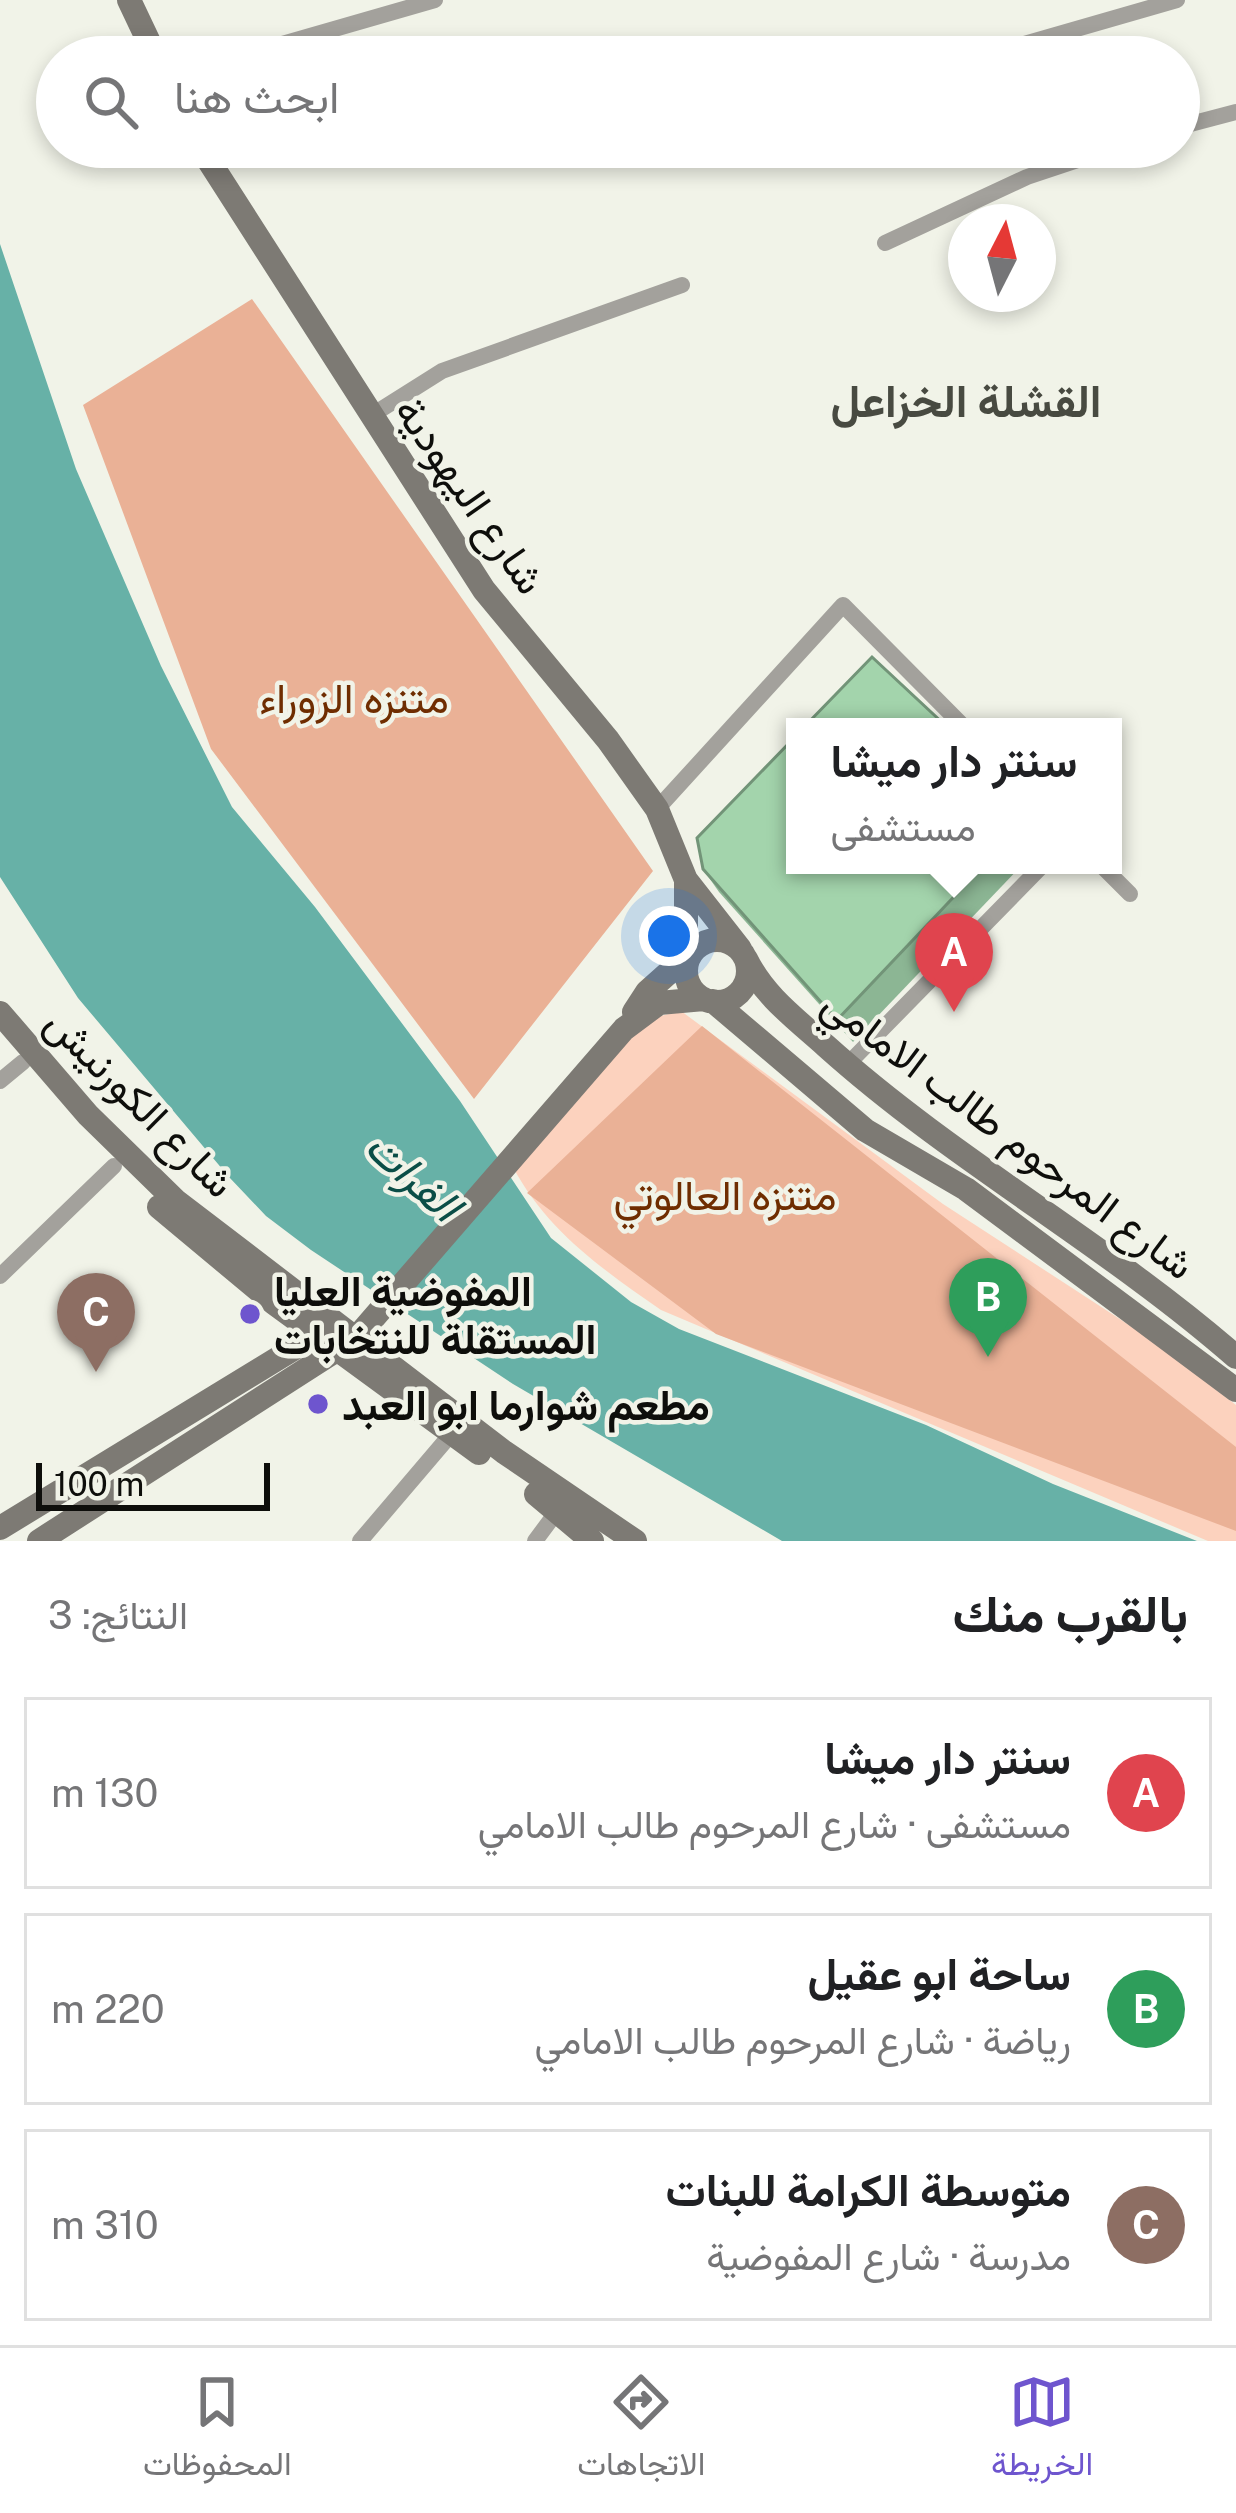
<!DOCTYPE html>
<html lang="ar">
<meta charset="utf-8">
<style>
body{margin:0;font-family:"Public Sans",Vazirmatn,sans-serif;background:#f2f2f2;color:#202124;direction:rtl}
.compass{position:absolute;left:948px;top:204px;width:108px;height:108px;border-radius:50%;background:#fff;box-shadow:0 6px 18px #0003;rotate:6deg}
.scale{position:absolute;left:36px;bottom:30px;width:234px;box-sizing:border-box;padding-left:12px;border:6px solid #0e0e0b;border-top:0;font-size:33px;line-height:42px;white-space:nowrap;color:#0e0e0b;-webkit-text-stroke:9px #f1f3e8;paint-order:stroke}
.you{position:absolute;left:669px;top:936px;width:42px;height:42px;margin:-30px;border:9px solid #fff;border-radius:50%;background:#1a73e8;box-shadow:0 0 0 18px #1a73e833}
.badge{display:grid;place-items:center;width:78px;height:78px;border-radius:50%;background:#6e55ce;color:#fff;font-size:39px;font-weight:700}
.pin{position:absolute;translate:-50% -99px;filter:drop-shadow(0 3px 6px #0008)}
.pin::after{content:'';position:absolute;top:63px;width:42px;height:36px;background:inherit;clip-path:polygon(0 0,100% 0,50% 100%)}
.popup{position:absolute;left:786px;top:718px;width:336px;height:156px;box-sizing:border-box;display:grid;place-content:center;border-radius:0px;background:#fff;filter:drop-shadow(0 3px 9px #0005);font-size:39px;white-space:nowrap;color:#757577}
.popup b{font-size:45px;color:#202124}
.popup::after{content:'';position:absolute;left:50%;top:100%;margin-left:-24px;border:24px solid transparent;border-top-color:#fff}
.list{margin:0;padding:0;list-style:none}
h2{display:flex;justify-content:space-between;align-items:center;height:156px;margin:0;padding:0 48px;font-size:51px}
h2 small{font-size:39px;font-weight:400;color:#757577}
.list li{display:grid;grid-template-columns:78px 1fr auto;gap:36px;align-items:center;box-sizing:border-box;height:192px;margin:0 24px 24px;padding:0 24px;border:3px solid #e0e0e0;border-radius:0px}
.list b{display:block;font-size:45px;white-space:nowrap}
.list p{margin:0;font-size:39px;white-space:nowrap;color:#757577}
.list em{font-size:39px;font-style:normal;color:#757577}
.icon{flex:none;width:66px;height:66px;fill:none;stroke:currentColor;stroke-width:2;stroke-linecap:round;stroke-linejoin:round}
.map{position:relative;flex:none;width:1236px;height:1541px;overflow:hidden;direction:ltr}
.search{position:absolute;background:#fff;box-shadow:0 6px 18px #0003;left:36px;right:36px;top:36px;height:132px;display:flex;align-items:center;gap:30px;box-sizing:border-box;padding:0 42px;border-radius:66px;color:#757577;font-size:45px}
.sheet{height:804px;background:#fff}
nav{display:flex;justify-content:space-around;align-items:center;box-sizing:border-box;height:168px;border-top:3px solid #e0e0e0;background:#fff;font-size:33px;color:#757577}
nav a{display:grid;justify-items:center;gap:6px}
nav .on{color:#6e55ce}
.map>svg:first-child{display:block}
.green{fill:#fcd2be}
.forest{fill:#eab196}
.water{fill:#67b1a7}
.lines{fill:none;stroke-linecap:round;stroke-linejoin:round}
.street{stroke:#a3a19c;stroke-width:16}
.secondary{stroke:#7d7a74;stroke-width:24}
.wall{fill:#8cb694}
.building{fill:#a3d4ac;stroke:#729478;stroke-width:3}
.poi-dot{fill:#6e55ce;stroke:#f1f3e8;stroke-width:4.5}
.labels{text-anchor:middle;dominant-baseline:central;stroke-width:9;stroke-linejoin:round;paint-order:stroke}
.street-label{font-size:42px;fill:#0e0e0b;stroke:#f1f3e8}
.park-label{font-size:42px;fill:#6f2d01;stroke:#f1f3e8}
.poi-label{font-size:42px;font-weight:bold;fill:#0e0e0b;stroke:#f1f3e8;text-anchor:start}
.neighbourhood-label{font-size:45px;font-weight:bold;fill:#484a41;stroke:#f1f3e8}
.water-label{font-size:45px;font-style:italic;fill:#0a4e47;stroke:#f1f3e8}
</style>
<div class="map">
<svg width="1236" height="1541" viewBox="0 0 1236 1541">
<rect width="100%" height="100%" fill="#f1f3e8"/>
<!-- green -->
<path class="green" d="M681,1011L943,1204L1149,1338L1236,1405V1541H1208L661,1310C602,1269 547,1231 513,1167L636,1022Z"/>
<!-- forest -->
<path class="forest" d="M252,299L653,871L474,1099L211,749L83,405Z
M702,1026L1236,1447V1531L716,1334L527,1193Z"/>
<!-- water -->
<path class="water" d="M0,244L76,469L161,666L232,807L315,907L460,1101L551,1238L631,1302L679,1329L926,1425L1053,1484L1197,1541H782L513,1384L311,1250L266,1216L229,1177L78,998L0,877Z"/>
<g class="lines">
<!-- street -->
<path class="street" d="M237,57L435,0
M979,57L1177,0
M1179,127L1236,112
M885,243L1027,177L1117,147
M369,417L442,371L682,285
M657,809L843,605L964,727
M1101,865L1130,894
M847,1065L1043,865
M0,1081L23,1062
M0,1276L114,1166
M360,1541L452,1433
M535,1541L558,1510"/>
<!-- secondary -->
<path class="secondary" d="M129,0L156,57
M200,147L484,590L608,740L657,809L686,880V967
M686,880L740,949
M686 971a31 31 0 1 1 62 0a31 31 0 1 1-62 0Z
M746,959C764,996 796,1019 826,1046C954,1161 1107,1244 1236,1357
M713,1001L865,1130L966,1189L1236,1390
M634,1012L647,992L693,951
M0,1013L88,1115L176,1201L504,1452L635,1541
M159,1207L274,1303L479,1453
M536,1494L592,1541
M0,1528L326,1329
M39,1541L357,1337L624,1029L659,1003L704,999"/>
</g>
<!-- wall -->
<path class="wall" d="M795,865H1022L853,1042L719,892L703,869Z"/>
<!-- building -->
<path class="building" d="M872,657L947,727H804Z
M795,737V865H984L837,1020L703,869L697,838Z"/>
<!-- markers -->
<g class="poi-dot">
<circle cx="250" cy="1314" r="12"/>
<circle cx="318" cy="1404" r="12"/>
</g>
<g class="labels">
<!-- street labels -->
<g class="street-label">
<text transform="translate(471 495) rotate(55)">شارع اليهودية</text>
<text transform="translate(141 1102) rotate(45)">شارع الكورنيش</text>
<text transform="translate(1009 1133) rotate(37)">شارع المرحوم طالب الامامي</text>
</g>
<!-- park labels -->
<g class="park-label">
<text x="354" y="697">متنزه الزوراء</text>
<text x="725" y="1194">متنزه العالوتي</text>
</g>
<!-- poi labels -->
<g class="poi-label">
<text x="274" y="1290">المفوضية العليا<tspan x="274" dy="48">المستقلة للنتخابات</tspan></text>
<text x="342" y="1404">مطعم شوارما ابو العبد</text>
</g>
<!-- neighbourhood labels -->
<g class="neighbourhood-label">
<text x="966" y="400">القشلة الخزاعل</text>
</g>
<!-- water labels -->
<g class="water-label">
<text transform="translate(414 1175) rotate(42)">الفرات</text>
</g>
</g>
</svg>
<svg class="compass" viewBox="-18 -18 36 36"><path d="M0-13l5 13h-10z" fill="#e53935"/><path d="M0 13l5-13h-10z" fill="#757577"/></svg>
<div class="scale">100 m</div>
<div class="you"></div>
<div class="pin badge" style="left:954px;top:1012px;background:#e0444e">A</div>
<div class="popup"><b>سنتر دار ميشا</b>مستشفى</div>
<div class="pin badge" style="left:988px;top:1357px;background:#2e9e5b">B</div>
<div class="pin badge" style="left:96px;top:1372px;background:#8d6e63">C</div>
<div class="search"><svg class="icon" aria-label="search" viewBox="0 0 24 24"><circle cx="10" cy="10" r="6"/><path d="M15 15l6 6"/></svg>ابحث هنا</div>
</div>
<section class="sheet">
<h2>بالقرب منك<small>النتائج: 3</small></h2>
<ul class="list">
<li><span class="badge" style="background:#e0444e">A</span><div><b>سنتر دار ميشا</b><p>مستشفى · شارع المرحوم طالب الامامي</p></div><em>130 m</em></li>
<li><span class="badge" style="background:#2e9e5b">B</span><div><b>ساحة ابو عقيل</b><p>رياضة · شارع المرحوم طالب الامامي</p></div><em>220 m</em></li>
<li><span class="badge" style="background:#8d6e63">C</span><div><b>متوسطة الكرامة للبنات</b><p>مدرسة · شارع المفوضية</p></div><em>310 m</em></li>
</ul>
</section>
<nav>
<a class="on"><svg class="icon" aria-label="map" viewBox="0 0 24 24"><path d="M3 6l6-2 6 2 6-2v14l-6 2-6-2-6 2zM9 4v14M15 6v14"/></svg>الخريطة</a>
<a><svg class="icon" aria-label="directions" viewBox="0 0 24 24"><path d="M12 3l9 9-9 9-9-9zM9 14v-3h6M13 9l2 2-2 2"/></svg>الاتجاهات</a>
<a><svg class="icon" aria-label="saved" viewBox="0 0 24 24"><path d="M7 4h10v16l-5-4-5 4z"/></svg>المحفوظات</a>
</nav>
